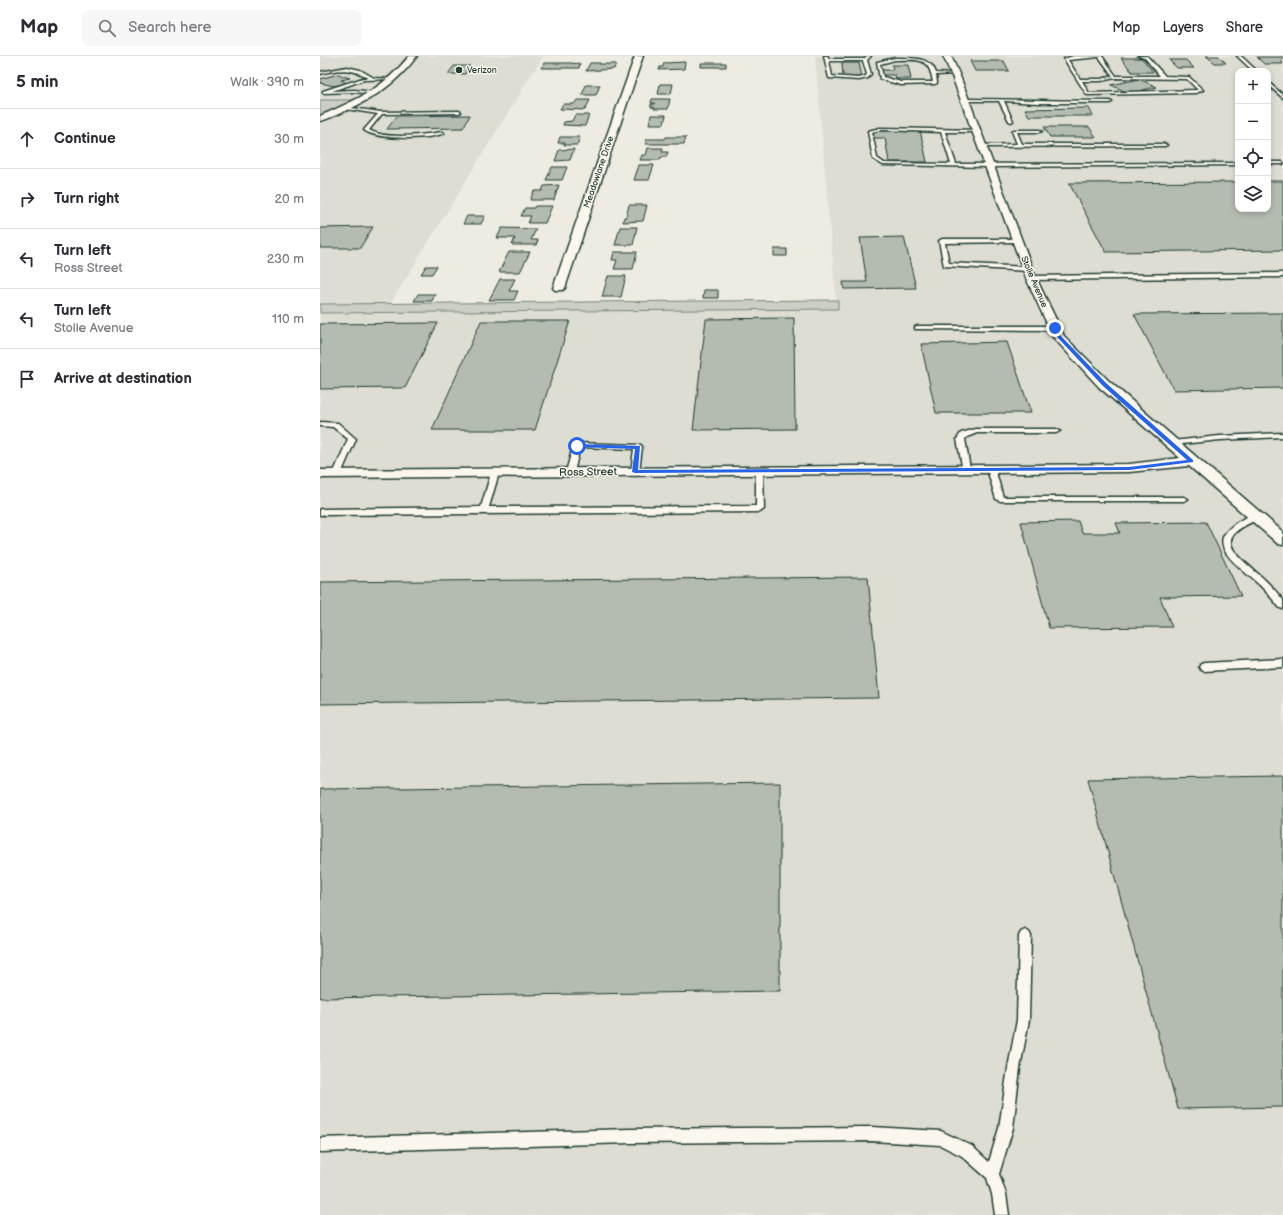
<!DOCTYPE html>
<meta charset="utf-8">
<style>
body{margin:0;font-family:"Balsamiq Sans",sans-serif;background:#f7f7f7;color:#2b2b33}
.controls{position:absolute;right:12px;top:12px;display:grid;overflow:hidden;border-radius:8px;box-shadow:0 2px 6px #0003}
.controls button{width:36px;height:36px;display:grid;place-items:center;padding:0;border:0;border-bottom:1px solid #e1e1e2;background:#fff;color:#2b2b33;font:20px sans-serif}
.stop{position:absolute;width:12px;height:12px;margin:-9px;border:3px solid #2563eb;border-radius:50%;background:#fff}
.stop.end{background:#2563eb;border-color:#fff;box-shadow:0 1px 4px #0008}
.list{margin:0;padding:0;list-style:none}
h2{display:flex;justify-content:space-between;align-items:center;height:52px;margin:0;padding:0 16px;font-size:17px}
h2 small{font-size:13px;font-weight:400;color:#7c7c81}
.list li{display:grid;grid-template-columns:26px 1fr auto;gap:12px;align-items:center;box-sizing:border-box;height:60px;padding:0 16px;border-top:1px solid #e1e1e2}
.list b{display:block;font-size:15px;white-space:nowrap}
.list p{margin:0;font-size:13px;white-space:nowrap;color:#7c7c81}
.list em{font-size:13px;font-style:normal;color:#7c7c81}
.icon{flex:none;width:22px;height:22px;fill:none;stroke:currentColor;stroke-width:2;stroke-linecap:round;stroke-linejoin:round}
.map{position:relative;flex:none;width:963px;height:1159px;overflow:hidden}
header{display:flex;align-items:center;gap:24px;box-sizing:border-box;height:56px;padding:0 20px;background:#fff;border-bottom:1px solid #e1e1e2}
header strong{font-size:19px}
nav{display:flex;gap:22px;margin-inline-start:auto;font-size:14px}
.search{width:280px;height:36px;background:#f7f7f7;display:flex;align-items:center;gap:10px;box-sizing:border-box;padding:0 14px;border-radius:8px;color:#7c7c81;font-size:15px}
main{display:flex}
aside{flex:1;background:#fff}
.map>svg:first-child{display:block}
.built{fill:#ddddd2;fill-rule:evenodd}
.green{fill:#cbcfc4;stroke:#75867c}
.building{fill:#b4bbb0;stroke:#1f3d34}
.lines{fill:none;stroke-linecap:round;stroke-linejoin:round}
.service-casing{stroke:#1f3d34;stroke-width:3}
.minor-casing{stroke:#1f3d34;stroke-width:3}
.service{fill:#fbf7ec;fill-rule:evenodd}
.minor{fill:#fbf7ec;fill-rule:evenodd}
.route{fill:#2563eb}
.poi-dot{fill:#1f3d34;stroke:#fbf7ec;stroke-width:1.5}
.labels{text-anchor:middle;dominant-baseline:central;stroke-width:3;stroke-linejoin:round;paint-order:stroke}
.far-poi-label{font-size:9px;fill:#1f3d34;stroke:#fbf7ec;text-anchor:start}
.far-street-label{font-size:9px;fill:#1f3d34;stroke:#fbf7ec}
.street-label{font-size:11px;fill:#1f3d34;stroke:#fbf7ec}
</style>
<header>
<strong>Map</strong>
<div class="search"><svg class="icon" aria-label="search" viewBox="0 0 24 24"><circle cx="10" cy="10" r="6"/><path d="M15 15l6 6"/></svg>Search here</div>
<nav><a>Map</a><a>Layers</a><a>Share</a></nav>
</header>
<main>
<aside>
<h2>5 min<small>Walk · 390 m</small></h2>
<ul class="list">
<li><svg class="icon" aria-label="ahead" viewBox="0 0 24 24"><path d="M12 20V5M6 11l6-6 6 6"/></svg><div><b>Continue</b></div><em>30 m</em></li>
<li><svg class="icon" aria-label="right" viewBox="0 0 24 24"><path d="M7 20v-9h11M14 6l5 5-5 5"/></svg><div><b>Turn right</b></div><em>20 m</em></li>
<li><svg class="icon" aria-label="left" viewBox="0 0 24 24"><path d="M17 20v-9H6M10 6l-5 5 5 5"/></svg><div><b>Turn left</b><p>Ross Street</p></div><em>230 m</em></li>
<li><svg class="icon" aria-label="left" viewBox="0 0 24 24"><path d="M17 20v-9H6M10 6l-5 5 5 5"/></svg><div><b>Turn left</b><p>Stolle Avenue</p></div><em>110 m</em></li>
<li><svg class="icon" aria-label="arrive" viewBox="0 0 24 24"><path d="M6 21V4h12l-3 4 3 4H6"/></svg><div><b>Arrive at destination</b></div></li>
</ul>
</aside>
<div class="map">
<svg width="963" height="1159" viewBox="0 0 963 1159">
<rect width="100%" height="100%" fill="#eeece1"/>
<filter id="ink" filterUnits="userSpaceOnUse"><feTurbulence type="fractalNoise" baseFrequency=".025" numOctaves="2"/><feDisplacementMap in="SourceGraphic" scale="8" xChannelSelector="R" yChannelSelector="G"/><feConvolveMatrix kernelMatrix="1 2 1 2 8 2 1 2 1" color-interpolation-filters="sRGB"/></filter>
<g filter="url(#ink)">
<!-- built -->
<path class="built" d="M0,0H223L70,248H0V63L39,44H0Z
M495,0H963V1159H0V257L517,253ZM918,15H948V153H918Z"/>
<!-- green -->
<path class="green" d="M0,44H40L0,63Z
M518,244V253L0,257V248Z"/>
<!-- building -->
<path class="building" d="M886,0H899L906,7H895Z
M937,1H963V4H961L963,8H944Z
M801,2H822L833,16H812Z
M849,4H866L874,12H857Z
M650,5H684L689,15H655Z
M365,6L364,13L339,14L340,11H343L344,7Z
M224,7H251L260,8L259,12H221Z
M270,7H280L279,8H296L294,13L266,15Z
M381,7H406V11H381Z
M522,7H539L542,21H523Z
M572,9H588L591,23H576L575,19H559L558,14H573Z
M134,10H150L145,18H128Z
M18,18L30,22L21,24L27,27L14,30L0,27V23Z
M819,23L837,31L809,37L791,29Z
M340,28H353L351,38H338Z
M266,29H280L276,39H262Z
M332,43H350L348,53H334V51H331V48H335V47H331Z
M257,44H270L265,54L240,53L243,48H254Z
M769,52L773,60H709L705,53Z
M150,59L143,72L67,73L77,60Z
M255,59H269L265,70L243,69L244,66L252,65Z
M331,59H346L344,68H329Z
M724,71H769L776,81H730Z
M600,74L607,106H569L565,82H552L551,75Z
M240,81H260L257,89H244L245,87H238Z
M346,81H366L364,88H325L327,83H345Z
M328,92H343L342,96H348L346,101H341L340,104H320L322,99H326Z
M254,93L250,104L235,105L239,94Z
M319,109H334L329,124H314Z
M232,111H247L242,124H226Z
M948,125H963V194L786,196L749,127L918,126V153H948Z
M239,129L234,144H210L214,135H222L224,130Z
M309,149H327L323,165L303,166L304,161H306Z
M215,150H232L225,167H208L211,160H201L205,152H214Z
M147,160H165L161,168H143Z
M53,171L40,192H0V172Z
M300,171H317L313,189H295Z
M182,172L216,173L211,184H218L216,189H192L195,182H177Z
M584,181L596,232L524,233L523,226H547L540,182Z
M454,193H467V200H454Z
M189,196H210L200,216H179Z
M294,196H317L313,213H294L297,204H292Z
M106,210H117L112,218H101Z
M288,220H306L301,241H282Z
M180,223H195L189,235H198L194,244H169Z
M384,234H398V242H383Z
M98,238H115L112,245H94Z
M963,257V332L854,334L814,258Z
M474,262L475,373L373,374L386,263Z
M161,265H250L215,374H112Z
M118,267L85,332L0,333V268Z
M687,286L711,357H616L601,288Z
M758,465L762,477H800L796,467L886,466L921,540L840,541L852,571L729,572L701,466Z
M548,521L559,642L0,648V526Z
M963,720V1051L858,1053L768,723Z
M460,727V935L0,942V733Z"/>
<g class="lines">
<defs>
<path id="service" d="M504,0H508V3H544L547,0H551L547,4L551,18L548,22L539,24L509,22ZM509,5H543L547,18L546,20L539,22L512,20Z
M753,0H782L796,20H840L825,2L818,0H827L845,20L869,21L883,34L876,37L767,39L744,3ZM779,1L793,20L781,23H760L748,4ZM795,22L867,23L878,34L769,37L762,25H781Z
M917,0H921L937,15H933Z
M575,2C590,2 611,0 616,17L637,18L616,19L617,27L615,28L581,29L560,23L557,6ZM575,4C598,4 609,0 613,26H581L563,21L560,8Z
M27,11L40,14L54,22L75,23L44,24L12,35L34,34L54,36L53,38L34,36L3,37V35L43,22H49C32,12 18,13 0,18V16Z
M948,26L963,39V42L948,29Z
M645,43C693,43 742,45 790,45L792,46L790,47H718L684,45L693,65L691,66L689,65L679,45H644Z
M24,51L61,56L139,55L141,56L139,57L62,58L49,74C66,84 103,79 122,76L124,77C111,84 56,84 44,74L58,58L26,53Z
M560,72L659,74L657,76H625L636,108L918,107V109L669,111L563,109L553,103L548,75ZM560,74L621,76L631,108L564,107L557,102L552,76Z
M694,74H720L722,75L720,76H697L702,88H845L847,89L845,90L662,91L660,90L662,89L697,88L692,75Z
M948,106H963V108H948Z
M622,183H699L700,184L697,186L625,187L629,207L707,211L710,213L707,215L624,210L619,185Z
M963,217V221L711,224L708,222L711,220Z
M597,270H735L738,272L735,274L595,273V271Z
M0,366L18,367L36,383L20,420H14L13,418L28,383L13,371L0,370Z
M656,373H736L740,375L736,377H657L647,381L645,383L650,413L646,415H643L637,383L641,377Z
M963,377V381L900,384L852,389L848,387L852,385L900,380Z
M254,387L321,389L322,391L319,416L315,418L311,416L314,393L260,391L254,416L250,418H247L246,416Z
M668,411H671L675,413L683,441H864L868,443L864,445H680L676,443L667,413Z
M436,413H442L443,415L444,453L440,456L0,459V453L161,451L171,417L175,415L179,417L169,451L436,450Z
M936,458L940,461L939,463C895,481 909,492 937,517C947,525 955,534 963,544V553L960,552C952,543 945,533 935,525C924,514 890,493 907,475C915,466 925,461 936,458Z
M963,603V611L884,615L881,614L879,611L881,608L884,607Z
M705,874L709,876L711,880L709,964L700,1012L693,1072L679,1118L686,1138L689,1159H675L672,1138L667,1122L642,1100L620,1089L552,1085L310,1087L0,1096V1082L310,1073L552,1071L621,1075L652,1090L669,1106L679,1072L688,1012L697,964L699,880L701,876Z"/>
<path id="minor" d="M89,0H97C77,27 53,43 23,56C16,59 8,63 0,65V60C38,43 63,33 89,0Z
M315,0H323L245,232L243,234H235L233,232Z
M623,0H631L640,20L716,222L744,280L789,325L963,476V489L958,488L869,410L809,416L0,422V414L809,408L860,402L779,331L733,281L706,222L632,20Z"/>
</defs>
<!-- service casing -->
<use href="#service" class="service-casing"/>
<!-- minor casing -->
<use href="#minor" class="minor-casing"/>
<!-- service -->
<use href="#service" class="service"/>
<!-- minor -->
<use href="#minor" class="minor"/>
</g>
</g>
<!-- route -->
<path class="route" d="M735,271L741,280L786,327L873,404V406L809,414L315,417L312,416L315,393L257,391L255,390L257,388L320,390L318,414L809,411L867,404L783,330L738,282L733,272Z"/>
<!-- markers -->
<circle class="poi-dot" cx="139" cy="14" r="4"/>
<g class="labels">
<!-- far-poi labels -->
<g class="far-poi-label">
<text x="147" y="14">Verizon</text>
</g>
<!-- far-street labels -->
<g class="far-street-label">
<text transform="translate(279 116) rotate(-71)">Meadowlane Drive</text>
<text transform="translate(714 226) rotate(67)">Stolle Avenue</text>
</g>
<!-- street labels -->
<g class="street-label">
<text transform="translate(268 416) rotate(-1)">Ross Street</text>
</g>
</g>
</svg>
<div class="controls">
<button>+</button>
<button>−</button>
<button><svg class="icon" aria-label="locate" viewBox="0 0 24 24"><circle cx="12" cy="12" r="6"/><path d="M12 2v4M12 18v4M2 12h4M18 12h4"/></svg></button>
<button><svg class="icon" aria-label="layers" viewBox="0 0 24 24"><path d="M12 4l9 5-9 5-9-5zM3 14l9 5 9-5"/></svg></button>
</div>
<div class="stop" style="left:257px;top:390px"></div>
<div class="stop end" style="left:735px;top:272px"></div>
</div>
</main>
